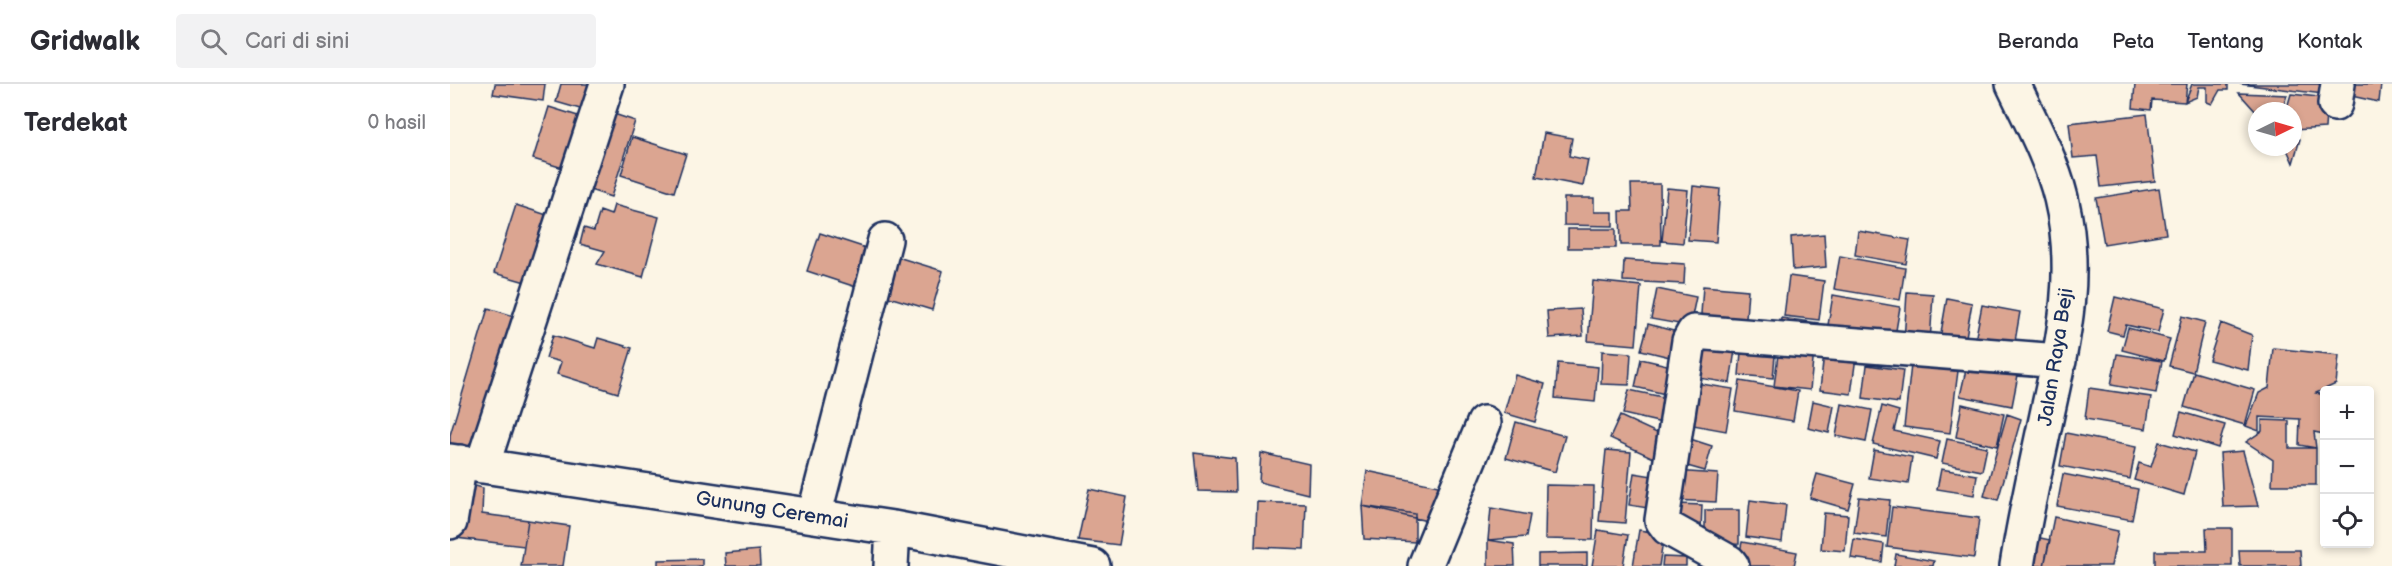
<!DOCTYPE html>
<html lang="id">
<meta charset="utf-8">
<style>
body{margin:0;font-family:"Balsamiq Sans",sans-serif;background:#f2f2f3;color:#2b2b33}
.controls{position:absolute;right:18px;bottom:18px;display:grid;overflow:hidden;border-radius:6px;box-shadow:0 3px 9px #0003}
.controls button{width:54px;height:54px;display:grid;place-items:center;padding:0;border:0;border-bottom:2px solid #e1e1e2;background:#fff;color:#2b2b33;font:30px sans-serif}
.compass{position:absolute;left:1798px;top:18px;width:54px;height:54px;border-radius:50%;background:#fff;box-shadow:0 3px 9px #0003;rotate:85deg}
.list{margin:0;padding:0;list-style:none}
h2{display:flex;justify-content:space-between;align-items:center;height:78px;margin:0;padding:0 24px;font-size:26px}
h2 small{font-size:20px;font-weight:400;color:#7c7c81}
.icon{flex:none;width:33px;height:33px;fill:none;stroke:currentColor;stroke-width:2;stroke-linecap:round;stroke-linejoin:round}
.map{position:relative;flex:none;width:1942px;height:482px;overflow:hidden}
header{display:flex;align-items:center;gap:36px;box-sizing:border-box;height:84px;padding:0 30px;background:#fff;border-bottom:2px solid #e1e1e2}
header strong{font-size:28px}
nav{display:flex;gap:33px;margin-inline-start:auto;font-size:21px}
.search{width:420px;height:54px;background:#f2f2f3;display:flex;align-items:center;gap:15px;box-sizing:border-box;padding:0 21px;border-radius:6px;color:#7c7c81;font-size:22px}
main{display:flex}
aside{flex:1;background:#fff}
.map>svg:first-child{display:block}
.building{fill:#dba591;stroke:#1b2f5e;stroke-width:1.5}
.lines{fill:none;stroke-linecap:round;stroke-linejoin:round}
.minor-casing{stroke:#1b2f5e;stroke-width:38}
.minor{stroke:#fcf5e5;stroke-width:33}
.labels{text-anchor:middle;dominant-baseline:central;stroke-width:6;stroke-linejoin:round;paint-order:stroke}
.street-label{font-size:20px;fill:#1b2f5e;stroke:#fcf5e5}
</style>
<header>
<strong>Gridwalk</strong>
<div class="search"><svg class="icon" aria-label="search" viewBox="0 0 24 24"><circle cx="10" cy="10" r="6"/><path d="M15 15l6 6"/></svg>Cari di sini</div>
<nav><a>Beranda</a><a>Peta</a><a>Tentang</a><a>Kontak</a></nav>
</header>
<main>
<aside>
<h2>Terdekat<small>0 hasil</small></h2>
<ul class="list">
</ul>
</aside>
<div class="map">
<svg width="1942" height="482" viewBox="0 0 1942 482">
<rect width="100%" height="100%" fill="#fcf5e5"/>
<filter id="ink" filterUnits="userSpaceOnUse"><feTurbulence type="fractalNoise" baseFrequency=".0167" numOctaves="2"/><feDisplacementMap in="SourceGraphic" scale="12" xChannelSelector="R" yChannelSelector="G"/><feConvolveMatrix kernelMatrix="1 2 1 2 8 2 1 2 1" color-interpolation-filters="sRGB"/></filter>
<g filter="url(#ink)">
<!-- building -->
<path class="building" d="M45,0H95L93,17L43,10Z
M111,0H147L144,29L106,18Z
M1685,0H1737L1735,18L1702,16L1701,26L1683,24Z
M1742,0H1778V6H1770L1762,20L1757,18V3H1749L1747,13L1735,18Z
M1790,0H1884L1882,11Z
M1894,0H1931L1929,18L1892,10Z
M1789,9L1837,11L1832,27H1807V29Z
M1841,10L1877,14L1875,44L1843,46V27H1836Z
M99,23L128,32L113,84L83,75Z
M155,27L185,37L161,113L131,103Z
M1697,30L1705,97L1651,103L1647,72L1623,74L1619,39Z
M1094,49L1122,54L1119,72L1138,76L1133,102L1086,93Z
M182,53L236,70L224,108L171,91Z
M1843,54L1850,55L1843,79L1836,63H1843Z
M1181,100H1210L1211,161H1171L1170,127H1182Z
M1243,102L1270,105L1266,158L1238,156Z
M1217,104L1238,106L1233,159L1212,157Z
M1709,104L1716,150L1654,160L1646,114Z
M1114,114H1144V128H1163V142L1114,141Z
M66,121L100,132L79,199L44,189Z
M164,121L209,133L193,193L147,180L155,167L130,160L134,144L144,147L150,127L161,131Z
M1118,145H1166V164H1118Z
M1408,147L1460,156L1456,180L1405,171Z
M370,149L419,165L406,203L357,187Z
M1374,150L1376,183L1343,186L1341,153Z
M441,171L493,187L482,226L429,210Z
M1390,172L1455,184L1450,216L1384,205Z
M1174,176L1235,180L1234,200L1173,197Z
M1339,192L1374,197L1369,236L1334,232Z
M1143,197L1191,202L1186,261L1138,257Z
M1253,202L1298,206L1295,248L1250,244Z
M1207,205L1246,213L1240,242L1201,235Z
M1457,208L1483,210L1480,259L1454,258Z
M1383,211L1450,223L1444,258L1377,247Z
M1665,213L1714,225L1708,248L1676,241L1673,251L1657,247Z
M1497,214L1522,219L1514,264L1489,260Z
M1532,221L1570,228L1563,269L1524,262Z
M38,224L70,234L29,369L0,360V351Z
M1131,225L1133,252L1099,254L1097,227Z
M1732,232L1755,238L1743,288L1719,282Z
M1331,234L1368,239L1366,255L1329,250Z
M1771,239L1802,251L1798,286L1759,276Z
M1198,240L1238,251L1232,276L1191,266Z
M1678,244L1720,255L1714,277L1672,266Z
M103,251L145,264L148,254L182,264L168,309L107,290L111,278L96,274Z
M1292,257L1326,260L1323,294L1289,291Z
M1241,259L1285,266L1280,299L1236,292Z
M1329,263L1364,267L1360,306L1324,302Z
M1823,264L1889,271L1886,300L1866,309L1874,311V350L1864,348L1866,364L1849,361L1850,335L1809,333V347L1796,342L1809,309L1819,304Z
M1152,267L1181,269L1179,301L1151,300Z
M1374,269L1406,273L1401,310L1370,306Z
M1667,270L1712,277L1706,309L1661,301Z
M1191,275L1230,284L1224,312L1185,303Z
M1108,279L1148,283L1145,318L1105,314Z
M1417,281L1453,286L1449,319L1413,314Z
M1461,281L1508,287L1500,349L1454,343Z
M1517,281L1568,291L1562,322L1510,312Z
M1744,288L1805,306L1795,341L1734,323Z
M1065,291L1095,300L1085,338L1054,329Z
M1290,297L1348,307L1343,337L1285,327Z
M1239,298L1283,305L1276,347L1232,339Z
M1639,304L1701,313L1696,345L1635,335Z
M1179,306L1227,316L1221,341L1173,330Z
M1363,317L1384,322L1379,349L1358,344Z
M1392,320L1422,326L1416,358L1386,352Z
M1512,320L1554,330L1547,362L1506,353Z
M1432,322L1449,327L1444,347L1490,357L1486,375L1423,360Z
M1731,328L1775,341L1768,364L1725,350Z
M1557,330L1571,335L1548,416L1534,412Z
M1170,332L1220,355L1210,377L1160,354Z
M1812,336L1839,337V364H1866V401H1822L1823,376L1796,358L1812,347Z
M1066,338L1115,352L1105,388L1056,374Z
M1616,349L1686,363L1680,395L1610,382Z
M1231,352L1262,362L1255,387L1223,378Z
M1497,355L1537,363L1532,387L1492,379Z
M1709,358L1745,368L1734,411L1684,396L1689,379L1701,383Z
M1156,366L1181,368L1175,439L1149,437Z
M1424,366L1462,373L1458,400L1419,394Z
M1793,367L1808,422L1773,423L1770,369Z
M744,369L785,374L786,408L748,407Z
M811,369L859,380L858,410L809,398Z
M1491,385L1527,391L1524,411L1487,405Z
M917,387L993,403L986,439L912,422Z
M1225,387L1268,390L1266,418L1223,416Z
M1184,389L1215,394L1210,426L1179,421Z
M1367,390L1405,400L1398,425L1360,414Z
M1613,390L1688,405L1682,436L1607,422Z
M14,399L33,404L32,430L78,436L74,462L6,454Z
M1096,401L1144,402L1143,456L1095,455Z
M639,405L677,413L669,461L628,456Z
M1409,413L1440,416L1436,453L1404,449Z
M1300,416L1336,421L1332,458L1296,453Z
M807,418L856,420L854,465L805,463Z
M1227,420L1252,421L1251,446H1227Z
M912,422L965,430V458L914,455Z
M1442,423L1529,434L1524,474L1437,463Z
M1041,424L1080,431L1076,453L1038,456Z
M1255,426H1289V460L1255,461Z
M1374,429L1398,431L1395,467L1371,465Z
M1604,433L1668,447L1661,482H1594Z
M78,436L119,442L113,482H71Z
M1756,444H1782V482H1705V467H1757Z
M1148,446L1178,451L1173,482H1142Z
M1189,446L1214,450L1209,482H1183Z
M1586,453L1600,456L1594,482H1580Z
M1404,455L1434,460L1432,478L1401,474Z
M1038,456L1064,460L1065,482H1038Z
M1292,458L1347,468L1344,482H1287Z
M309,466L310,482H276L275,469Z
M1789,466H1850L1851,482H1790Z
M1137,469V482H1088V470Z
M1446,470L1484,477L1483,482H1444Z
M1213,473L1236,474V482H1212Z
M252,475V482H208V476Z"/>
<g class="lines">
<defs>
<path id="minor" d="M1563,0C1580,36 1601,74 1611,114C1629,188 1614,253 1598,326C1587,378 1575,430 1567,482
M1885,20L1888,0
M0,377L443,444L643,482
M32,382L157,0
M364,432L435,156
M0,438L10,378
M441,482L443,444
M975,482L1034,339
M1282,482L1279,478L1218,444L1212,436L1239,257L1244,248L1609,277"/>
</defs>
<!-- minor casing -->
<use href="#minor" class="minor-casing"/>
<!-- minor -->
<use href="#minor" class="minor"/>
</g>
</g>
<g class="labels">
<!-- street labels -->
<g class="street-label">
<text transform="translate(1606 273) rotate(-81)">Jalan Raya Beji</text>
<text transform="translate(322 426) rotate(9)">Gunung Ceremai</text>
</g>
</g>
</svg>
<div class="controls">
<button>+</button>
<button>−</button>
<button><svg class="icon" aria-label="locate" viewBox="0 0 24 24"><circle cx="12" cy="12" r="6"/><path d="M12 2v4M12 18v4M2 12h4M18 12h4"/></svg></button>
</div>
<svg class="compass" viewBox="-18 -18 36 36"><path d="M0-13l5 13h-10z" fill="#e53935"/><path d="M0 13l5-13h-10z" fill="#7c7c81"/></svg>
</div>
</main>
